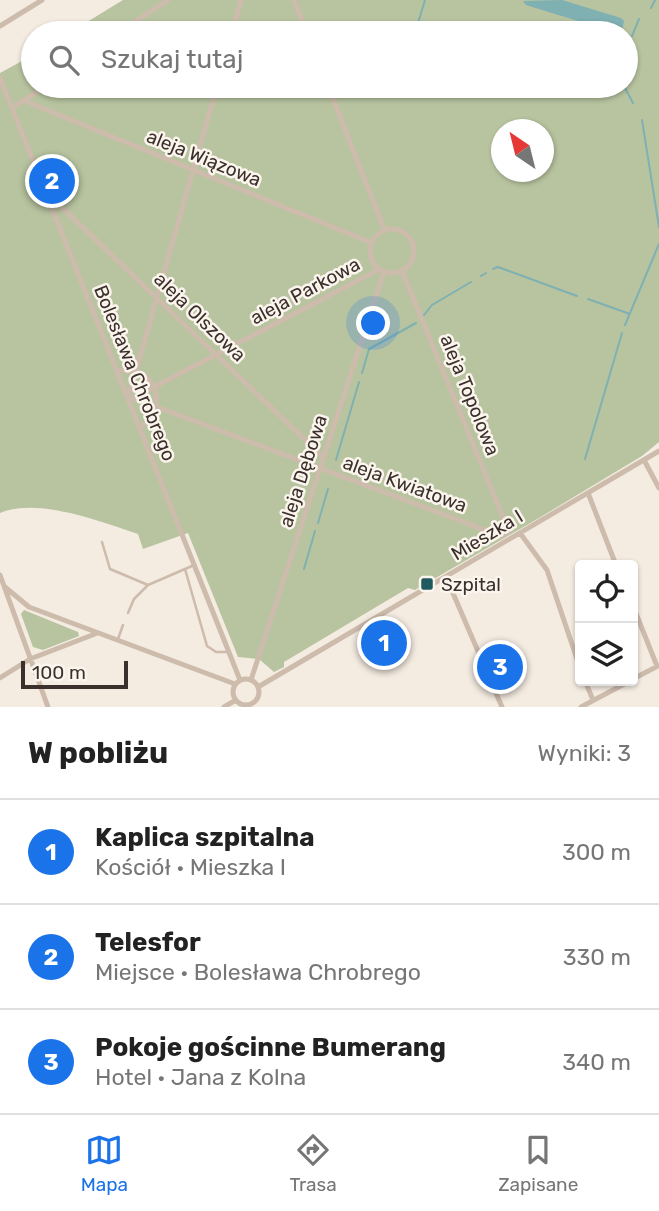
<!DOCTYPE html>
<html lang="pl">
<meta charset="utf-8">
<style>
body{margin:0;font-family:Rubik,sans-serif;background:#f2f2f2;color:#222}
.controls{position:absolute;right:21px;bottom:21px;display:grid;overflow:hidden;border-radius:7px;box-shadow:0 2px 5px #0004}
.controls button{width:63px;height:63px;display:grid;place-items:center;padding:0;border:0;border-bottom:2px solid #e0e0e0;background:#fff;color:#222;font:35px sans-serif}
.compass{position:absolute;left:491px;top:119px;width:63px;height:63px;border-radius:50%;background:#fff;box-shadow:0 2px 5px #0004;rotate:325deg}
.scale{position:absolute;left:21px;bottom:18px;width:107px;box-sizing:border-box;padding-left:7px;border:4px solid #3b302b;border-top:0;font-size:19px;line-height:24px;white-space:nowrap;color:#3b302b;-webkit-text-stroke:5px #fbf5ee;paint-order:stroke}
.you{position:absolute;left:374px;top:324px;width:24px;height:24px;margin:-18px;border:5px solid #fff;border-radius:50%;background:#1a73e8;box-shadow:0 0 0 10px #1a73e833}
.badge{display:grid;place-items:center;width:46px;height:46px;border-radius:50%;background:#1a73e8;color:#fff;font-size:23px;font-weight:700}
.pin{position:absolute;translate:-50% -50%;border:4px solid #fff;box-shadow:0 2px 7px #0006}
.list{margin:0;padding:0;list-style:none}
h2{display:flex;justify-content:space-between;align-items:center;height:91px;margin:0;padding:0 28px;font-size:30px}
h2 small{font-size:23px;font-weight:400;color:#767676}
.list li{display:grid;grid-template-columns:46px 1fr auto;gap:21px;align-items:center;box-sizing:border-box;height:105px;padding:0 28px;border-top:2px solid #e0e0e0}
.list b{display:block;font-size:26px;white-space:nowrap}
.list p{margin:0;font-size:23px;white-space:nowrap;color:#767676}
.list em{font-size:23px;font-style:normal;color:#767676}
.icon{flex:none;width:38px;height:38px;fill:none;stroke:currentColor;stroke-width:2;stroke-linecap:round;stroke-linejoin:round}
.map{position:relative;flex:none;width:659px;height:707px;overflow:hidden}
.search{position:absolute;background:#fff;box-shadow:0 2px 5px #0004;left:21px;right:21px;top:21px;height:77px;display:flex;align-items:center;gap:18px;box-sizing:border-box;padding:0 24px;border-radius:38px;color:#767676;font-size:26px}
.sheet{height:406px;background:#fff}
nav{display:flex;justify-content:space-around;align-items:center;box-sizing:border-box;height:98px;border-top:2px solid #e0e0e0;background:#fff;font-size:19px;color:#767676}
nav a{display:grid;justify-items:center;gap:4px}
nav .on{color:#1a73e8}
.map>svg:first-child{display:block}
.green{fill:#b8c4a0;fill-rule:evenodd}
.water{fill:#7fb0b2}
.lines{fill:none;stroke-linecap:round;stroke-linejoin:round}
.stream{stroke:#7fb0b2;stroke-width:2}
.lane{stroke:#cdbbac;stroke-width:2.5}
.street{stroke:#cdbbac;stroke-width:5}
.poi-dot{fill:#1f5a5e;stroke:#fbf5ee;stroke-width:2.5}
.labels{text-anchor:middle;dominant-baseline:central;stroke-width:5;stroke-linejoin:round;paint-order:stroke}
.street-label{font-size:19px;fill:#3b302b;stroke:#fbf5ee}
.poi-label{font-size:19px;fill:#3b302b;stroke:#fbf5ee;text-anchor:start}
</style>
<div class="map">
<svg width="659" height="707" viewBox="0 0 659 707">
<rect width="100%" height="100%" fill="#f4ebe1"/>
<!-- green -->
<path class="green" d="M123,0H659V442L642,456L539,518L415,590L408,588L284,662V667L274,672L259,659L238,657L188,533L143,549L138,534C102,522 38,497 0,513V73L33,55V86H626V33H69ZM502,130H544V172H502Z
M24,610L78,632L79,636L43,650L33,647L21,614Z"/>
<!-- water -->
<path class="water" d="M562,0L621,18L624,21L622,31L617,33L526,5L523,1Z"/>
<g class="lines">
<!-- stream -->
<path class="stream" d="M651,8L655,0
M415,33L425,0
M632,36L639,19
M626,57L633,50V44
M624,86L633,103
M561,90L565,87
M642,120L659,227
M493,269L498,267L577,296
M481,276L486,273
M588,299L630,314
M424,315L432,305L471,282
M625,325L659,244
M362,373L369,349L416,323
M585,459L622,333
M336,460L359,382
M318,523L328,489
M304,569L315,531"/>
<!-- lane -->
<path class="lane" d="M102,542L110,569L148,585L192,566
M185,569L207,646L216,652H228
M128,613L134,599L148,585
M118,639L123,625"/>
<!-- street -->
<path class="street" d="M294,0L307,33
M0,26L42,0
M118,33L168,0
M232,33L241,0
M0,78L240,680
M328,86L385,231
M25,101L372,243
M16,105L47,86
M54,200L324,458
M370 251a22 22 0 1 1 44 0a22 22 0 1 1-44 0Z
M121,370L141,373C161,386 162,410 143,425
M130,392L217,86
M133,398L501,536L509,532L402,271
M133,398L380,269
M644,460L659,488
M588,493L616,565
M520,533L547,570L580,668
M0,575L48,707
M446,577L502,707
M5,587L29,607L235,684
M633,606L657,666
M0,678L30,659L95,634
M633,679L658,666
M233 692a13 13 0 1 1 26 0a13 13 0 1 1-26 0Z
M251,680L384,272
M585,681L593,700
M258,687L659,451
M224,707L236,700
M581,707L630,681"/>
</g>
<!-- markers -->
<rect class="poi-dot" x="420" y="577" width="14" height="14" rx="3.5"/>
<g class="labels">
<!-- street labels -->
<g class="street-label">
<text transform="translate(204 158) rotate(22)">aleja Wiązowa</text>
<text transform="translate(305 291) rotate(-28)">aleja Parkowa</text>
<text transform="translate(200 317) rotate(44)">aleja Olszowa</text>
<text transform="translate(135 373) rotate(68)">Bolesława Chrobrego</text>
<text transform="translate(470 395) rotate(68)">aleja Topolowa</text>
<text transform="translate(303 471) rotate(-72)">aleja Dębowa</text>
<text transform="translate(405 484) rotate(20)">aleja Kwiatowa</text>
<text transform="translate(487 535) rotate(-31)">Mieszka I</text>
</g>
<!-- poi labels -->
<g class="poi-label">
<text x="441" y="584">Szpital</text>
</g>
</g>
</svg>
<div class="controls">
<button><svg class="icon" aria-label="locate" viewBox="0 0 24 24"><circle cx="12" cy="12" r="6"/><path d="M12 2v4M12 18v4M2 12h4M18 12h4"/></svg></button>
<button><svg class="icon" aria-label="layers" viewBox="0 0 24 24"><path d="M12 4l9 5-9 5-9-5zM3 14l9 5 9-5"/></svg></button>
</div>
<svg class="compass" viewBox="-18 -18 36 36"><path d="M0-13l5 13h-10z" fill="#e53935"/><path d="M0 13l5-13h-10z" fill="#767676"/></svg>
<div class="scale">100 m</div>
<div class="you"></div>
<div class="pin badge" style="left:384px;top:643px">1</div>
<div class="pin badge" style="left:52px;top:181px">2</div>
<div class="pin badge" style="left:500px;top:667px">3</div>
<div class="search"><svg class="icon" aria-label="search" viewBox="0 0 24 24"><circle cx="10" cy="10" r="6"/><path d="M15 15l6 6"/></svg>Szukaj tutaj</div>
</div>
<section class="sheet">
<h2>W pobliżu<small>Wyniki: 3</small></h2>
<ul class="list">
<li><span class="badge">1</span><div><b>Kaplica szpitalna</b><p>Kościół · Mieszka I</p></div><em>300 m</em></li>
<li><span class="badge">2</span><div><b>Telesfor</b><p>Miejsce · Bolesława Chrobrego</p></div><em>330 m</em></li>
<li><span class="badge">3</span><div><b>Pokoje gościnne Bumerang</b><p>Hotel · Jana z Kolna</p></div><em>340 m</em></li>
</ul>
</section>
<nav>
<a class="on"><svg class="icon" aria-label="map" viewBox="0 0 24 24"><path d="M3 6l6-2 6 2 6-2v14l-6 2-6-2-6 2zM9 4v14M15 6v14"/></svg>Mapa</a>
<a><svg class="icon" aria-label="directions" viewBox="0 0 24 24"><path d="M12 3l9 9-9 9-9-9zM9 14v-3h6M13 9l2 2-2 2"/></svg>Trasa</a>
<a><svg class="icon" aria-label="saved" viewBox="0 0 24 24"><path d="M7 4h10v16l-5-4-5 4z"/></svg>Zapisane</a>
</nav>
